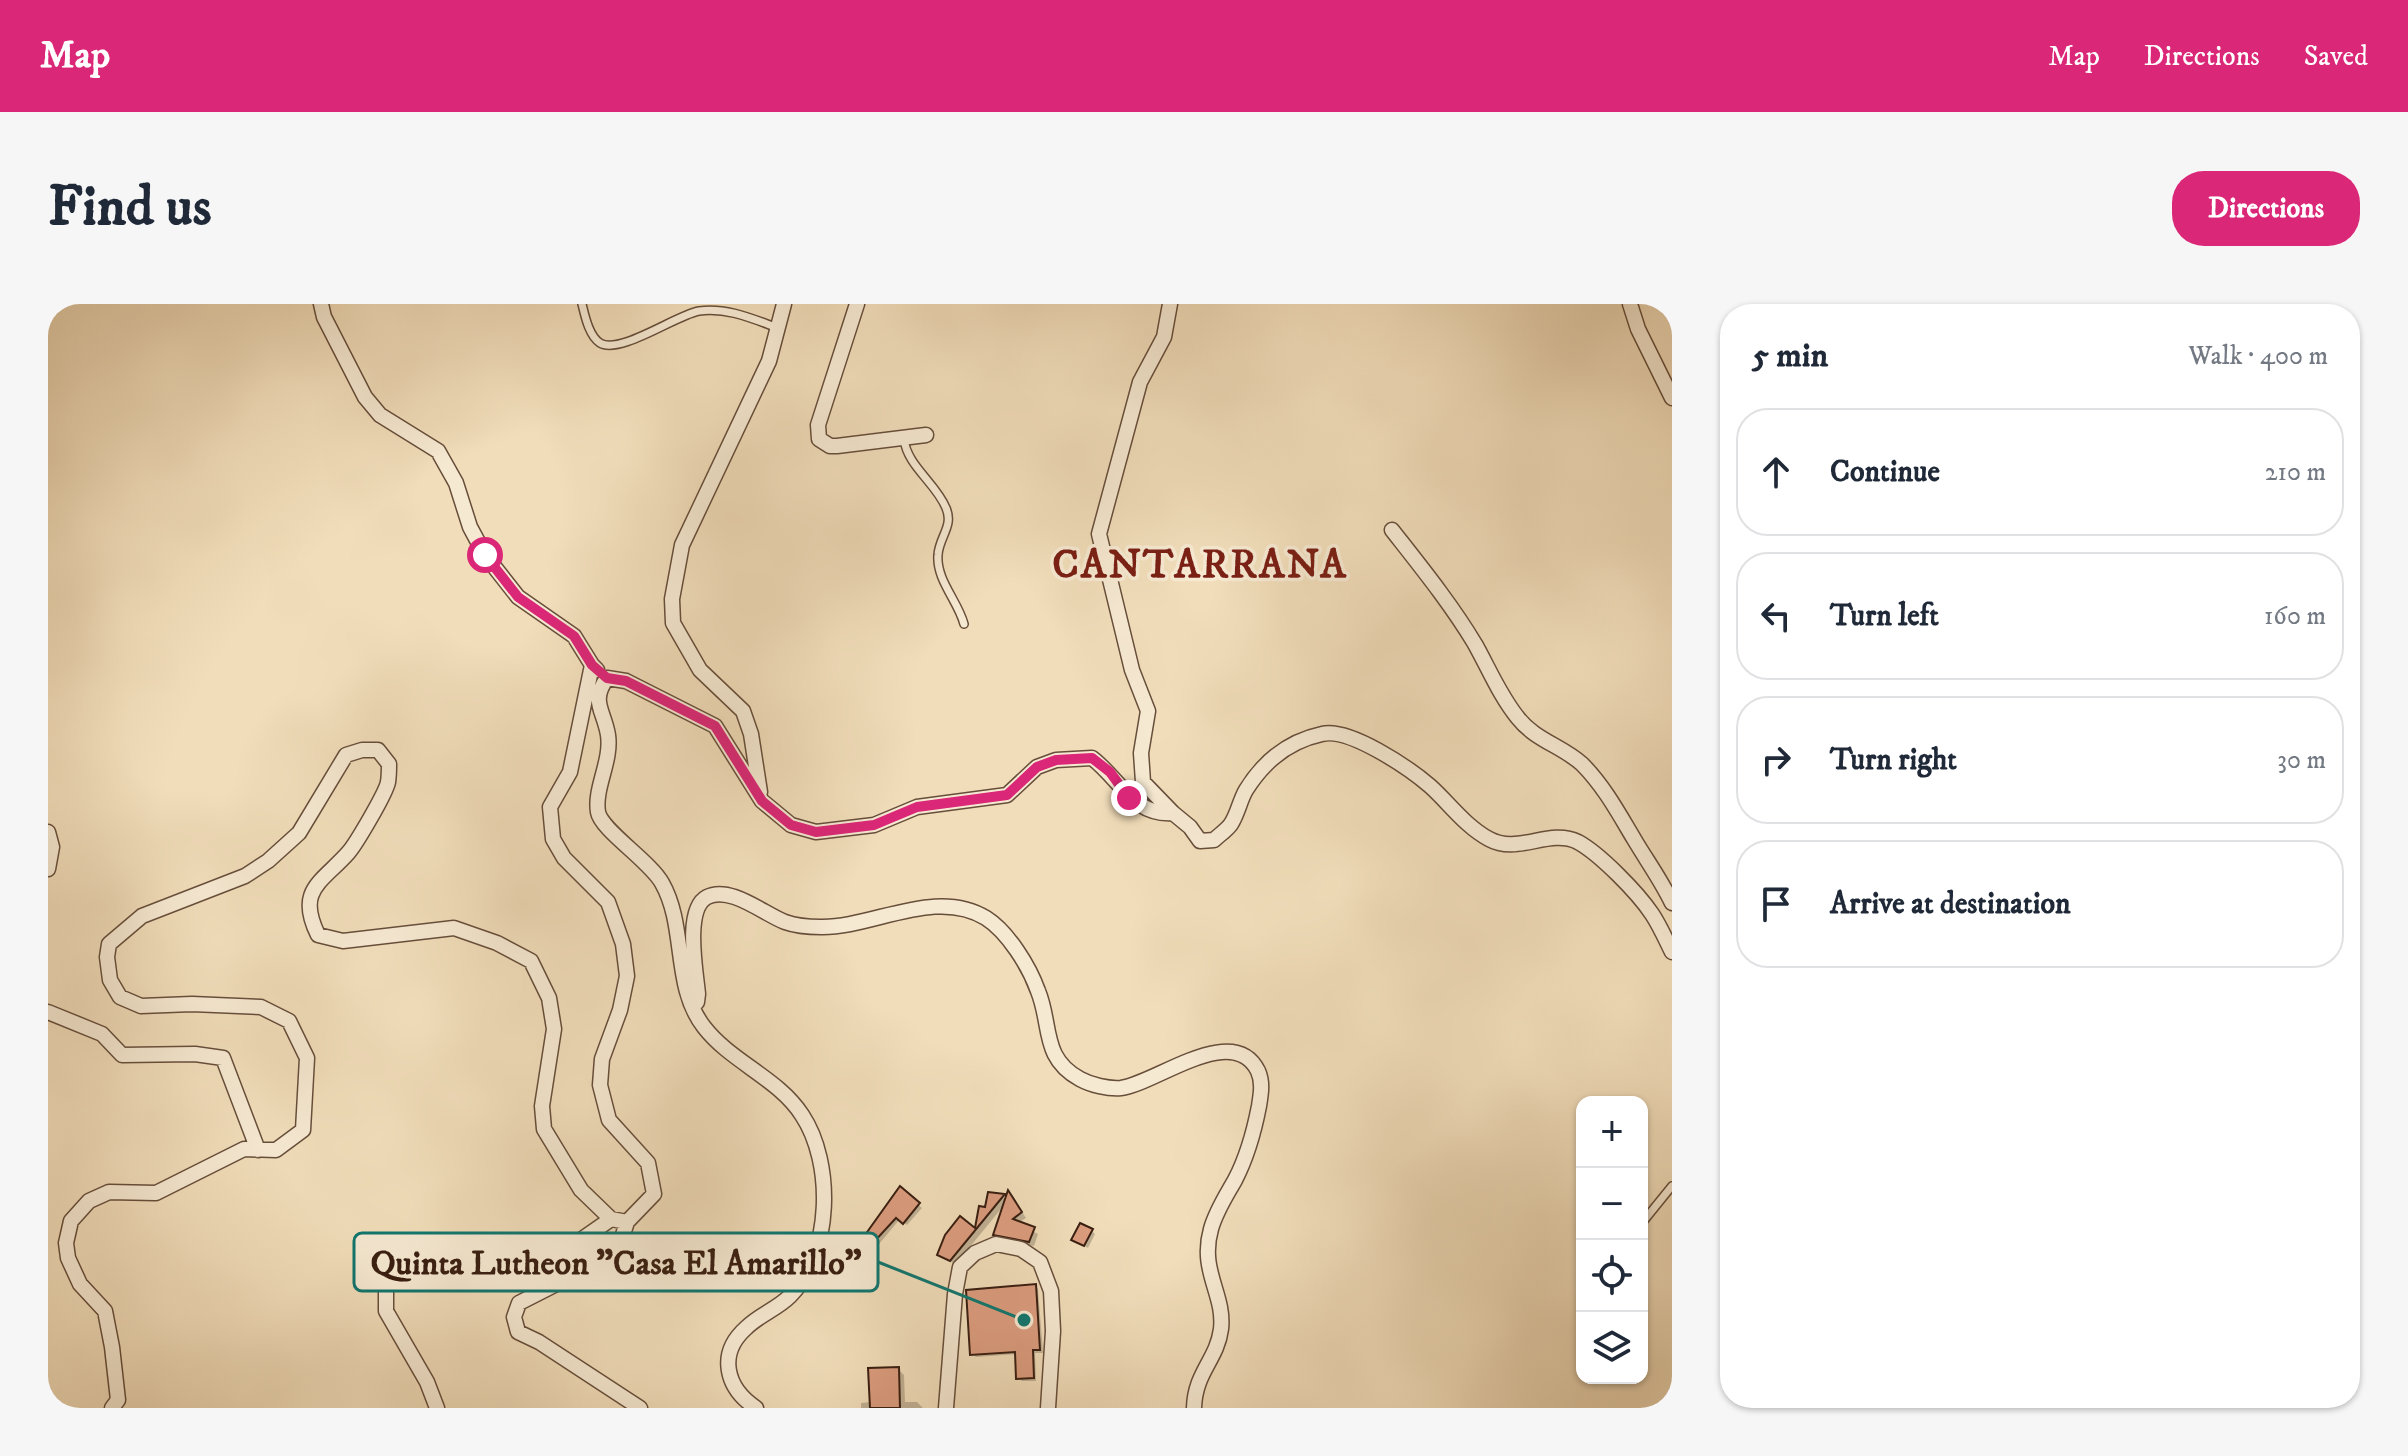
<!DOCTYPE html>
<meta charset="utf-8">
<style>
body{margin:0;font-family:"IM FELL DW Pica",serif;background:#f6f6f7;color:#1f2937}
.controls{position:absolute;right:24px;bottom:24px;display:grid;overflow:hidden;border-radius:16px;box-shadow:0 2px 6px #0004}
.controls button{width:72px;height:72px;display:grid;place-items:center;padding:0;border:0;border-bottom:2px solid #e0e1e3;background:#fff;color:#1f2937;font:40px sans-serif}
.stop{position:absolute;width:24px;height:24px;margin:-18px;border:6px solid #db2777;border-radius:50%;background:#fff}
.stop.end{background:#db2777;border-color:#fff;box-shadow:0 2px 8px #0008}
.list{margin:0;padding:0;list-style:none}
h2{display:flex;justify-content:space-between;align-items:center;height:104px;margin:0;padding:0 32px;font-size:34px}
h2 small{font-size:26px;font-weight:400;color:#747a83}
.list li{display:grid;grid-template-columns:52px 1fr auto;gap:24px;align-items:center;box-sizing:border-box;height:128px;margin:0 16px 16px;padding:0 16px;border:2px solid #e0e1e3;border-radius:32px}
.list b{display:block;font-size:30px;white-space:nowrap}
.list em{font-size:26px;font-style:normal;color:#747a83}
.icon{flex:none;width:44px;height:44px;fill:none;stroke:currentColor;stroke-width:2;stroke-linecap:round;stroke-linejoin:round}
.map{position:relative;flex:none;width:1624px;height:1104px;overflow:hidden;border-radius:32px}
header{display:flex;align-items:center;gap:48px;box-sizing:border-box;height:112px;padding:0 40px;background:#db2777;color:#fff}
header strong{font-size:38px}
nav{display:flex;gap:44px;margin-inline-start:auto;font-size:28px}
.intro{display:flex;align-items:center;justify-content:space-between;box-sizing:border-box;height:192px;padding:0 48px}
h1{margin:0;font-size:56px}
.button{padding:20px 36px;border-radius:32px;background:#db2777;color:#fff;font-size:28px;font-weight:700}
main{display:flex;gap:48px;padding:0 48px}
aside{flex:1;background:#fff;border-radius:32px;box-shadow:0 2px 6px #0004}
.map>svg:first-child{display:block}
.shadow{fill:#0003}
.building{fill:#db9c7e;stroke:#391e11;stroke-width:2}
.lines{fill:none;stroke-linecap:round;stroke-linejoin:round}
.lane-casing{stroke:#674e3b;stroke-width:10}
.street-casing{stroke:#674e3b;stroke-width:17}
.lane{stroke:#f6e9d2;stroke-width:7}
.street{stroke:#f6e9d2;stroke-width:14}
.route{stroke:#db2777;stroke-width:10}
.labels{text-anchor:middle;dominant-baseline:central;stroke-width:7;stroke-linejoin:round;paint-order:stroke}
.district-label{font-size:40px;font-weight:bold;letter-spacing:2px;fill:#7a1f14;stroke:#f6e9d2}
.leader{fill:none;stroke:#0f766e;stroke-width:3}
.callout-dot{fill:#0f766e;stroke:#f6e9d2;stroke-width:3}
.callout{fill:#f6e9d2;stroke:#0f766e;stroke-width:3}
.callout-label{font-size:34px;text-anchor:middle;font-weight:bold;fill:#391e11}
</style>
<header>
<strong>Map</strong>
<nav><a>Map</a><a>Directions</a><a>Saved</a></nav>
</header>
<div class="intro"><h1>Find us</h1><a class="button">Directions</a></div>
<main>
<div class="map">
<svg width="1624" height="1104" viewBox="0 0 1624 1104">
<rect width="100%" height="100%" fill="#f1ddba"/>
<filter id="stains"><feTurbulence type="fractalNoise" baseFrequency=".0025" numOctaves="4"/><feColorMatrix values="0 0 0 0 .2 0 0 0 0 .09 0 0 0 0 .02 0 0 0 .5 -.17"/></filter>
<radialGradient id="worn" r=".72"><stop offset=".6" stop-color="#630" stop-opacity="0"/><stop offset="1" stop-color="#630" stop-opacity=".3"/></radialGradient>
<!-- shadow -->
<path class="shadow" d="M852,885L874,904L859,921L852,915L831,940L823,934Z
M941,890L959,895L965,894L978,914L970,919L990,930L986,942L952,935L947,930L957,900L908,960L896,955L891,950L912,915L928,928L933,904L939,905Z
M1044,927L1047,930L1040,944L1026,936Z
M987,982L990,985L995,1049H987L988,1077H974L970,1074L969,1050L928,1053L924,1050Z
M850,1065L856,1071L857,1098H869L875,1104H813V1099L823,1098Z"/>
<!-- building -->
<path class="building" d="M852,882L872,899L855,920L848,914L826,938L817,931Z
M960,886L974,908L965,915L987,923L981,938L945,931Z
M940,888L957,890L902,957L889,951L897,931L912,912L927,924L931,902L937,903Z
M1032,919L1045,925L1036,942L1023,936Z
M988,980L992,1046H985L986,1074L968,1075L967,1048L922,1051L918,986Z
M851,1063L852,1104H822L820,1064Z"/>
<g class="lines">
<defs>
<path id="lane" d="M534,0C537,12 541,32 552,39C572,51 628,11 651,7C679,3 705,15 730,24
M856,135C859,162 888,179 898,204C906,222 891,233 890,251C888,276 910,297 916,320
M1594,919L1624,882"/>
<path id="street" d="M273,0L276,13L317,93L332,111L390,147L408,179L422,223L437,251L470,293L526,332L544,361L549,366
M809,0L770,121L771,135L782,142H789L878,131
M1122,0L1116,33L1092,78L1051,230L1084,366L1100,407L1093,449L1095,478L1125,509
M1582,0L1590,25L1624,94
M1344,226C1373,263 1403,300 1427,340C1441,365 1452,392 1470,414C1487,436 1514,442 1534,460C1556,482 1571,510 1586,535C1599,557 1613,576 1624,599
M712,488L703,430L695,407L652,366L625,319L624,295L634,241L721,57L736,0
M0,528L4,543L0,565
M645,702L649,698L650,690C648,668 636,605 659,593C682,581 716,610 737,618C748,622 761,623 773,623C824,624 888,583 938,614C960,628 981,662 990,687C1004,721 993,754 1032,775C1043,781 1060,785 1073,784C1107,780 1185,717 1210,767C1215,778 1213,790 1211,802C1206,828 1199,853 1187,876C1178,892 1168,907 1163,925C1151,967 1177,990 1173,1025C1169,1056 1147,1068 1146,1104
M0,708L54,730L74,751L147,750L175,754L210,846
M579,918L568,953L534,967L471,999L466,1013L470,1028L491,1038L592,1104
M64,1104L70,1096L64,1043L57,1007L32,980L20,954L18,939L23,917L41,897L61,888L108,889L196,845L228,846L255,826L259,754L241,717L213,703L144,700L93,702L72,693L62,676L59,653L61,640L94,612L197,572L220,557L251,529L298,451L314,446H330L341,460C341,466 341,472 340,478C338,489 308,540 300,549C273,579 248,586 270,631L295,637L406,624L449,639L483,657L501,694L506,725L494,802L496,825L533,886L563,915L579,918L606,890L600,859L561,816L552,781L554,755L572,706L579,672L575,640L560,598L516,554L505,535L502,503L522,468L544,361
M389,1104L379,1078L338,1007V983L378,950L420,940L480,955L530,938L563,915
M708,1104C678,1084 669,1050 698,1024C711,1011 729,1005 742,992C784,950 786,859 754,811C730,774 683,758 656,723C624,682 639,623 614,579C602,557 553,526 550,508C546,484 564,457 560,431C556,406 542,398 559,374L578,377L667,422L714,497L743,521L768,528L826,521L869,503L959,491L989,463L1008,456L1044,454C1073,476 1085,512 1125,509L1142,523L1152,537L1166,536C1171,531 1179,526 1183,520C1190,509 1192,496 1198,486C1216,457 1241,437 1274,430C1301,423 1361,464 1382,482C1401,499 1417,522 1441,535C1470,551 1501,524 1530,538C1552,550 1590,589 1604,610C1612,622 1618,636 1624,648
M898,1104L907,990L912,963L927,949L948,940L973,945L992,958L1003,987L1005,1027L1000,1104"/>
</defs>
<!-- lane casing -->
<use href="#lane" class="lane-casing"/>
<!-- street casing -->
<use href="#street" class="street-casing"/>
<!-- lane -->
<use href="#lane" class="lane"/>
<!-- street -->
<use href="#street" class="street"/>
</g>
<g class="lines">
<!-- route -->
<path class="route" d="M437,251L470,293L526,332L544,361L559,374L578,377L667,422L714,497L743,521L768,528L826,521L869,503L959,491L989,463L1008,456L1044,454L1062,468L1081,494"/>
</g>
<g class="labels">
<!-- district labels -->
<g class="district-label">
<text x="1152" y="262">CANTARRANA</text>
</g>
</g>
<!-- callouts -->
<path class="leader" d="M976 1016L830 958"/>
<circle class="callout-dot" cx="976" cy="1016" r="8"/>
<rect class="callout" x="306" y="929" width="524" height="58" rx="8"/>
<g class="callout-label">
<text x="568" y="970">Quinta Lutheon "Casa El Amarillo"</text>
</g>
<rect width="100%" height="100%" filter="url(#stains)"/>
<rect width="100%" height="100%" fill="url(#worn)"/>
</svg>
<div class="controls">
<button>+</button>
<button>−</button>
<button><svg class="icon" aria-label="locate" viewBox="0 0 24 24"><circle cx="12" cy="12" r="6"/><path d="M12 2v4M12 18v4M2 12h4M18 12h4"/></svg></button>
<button><svg class="icon" aria-label="layers" viewBox="0 0 24 24"><path d="M12 4l9 5-9 5-9-5zM3 14l9 5 9-5"/></svg></button>
</div>
<div class="stop" style="left:437px;top:251px"></div>
<div class="stop end" style="left:1081px;top:494px"></div>
</div>
<aside>
<h2>5 min<small>Walk · 400 m</small></h2>
<ul class="list">
<li><svg class="icon" aria-label="ahead" viewBox="0 0 24 24"><path d="M12 20V5M6 11l6-6 6 6"/></svg><div><b>Continue</b></div><em>210 m</em></li>
<li><svg class="icon" aria-label="left" viewBox="0 0 24 24"><path d="M17 20v-9H6M10 6l-5 5 5 5"/></svg><div><b>Turn left</b></div><em>160 m</em></li>
<li><svg class="icon" aria-label="right" viewBox="0 0 24 24"><path d="M7 20v-9h11M14 6l5 5-5 5"/></svg><div><b>Turn right</b></div><em>30 m</em></li>
<li><svg class="icon" aria-label="arrive" viewBox="0 0 24 24"><path d="M6 21V4h12l-3 4 3 4H6"/></svg><div><b>Arrive at destination</b></div></li>
</ul>
</aside>
</main>
